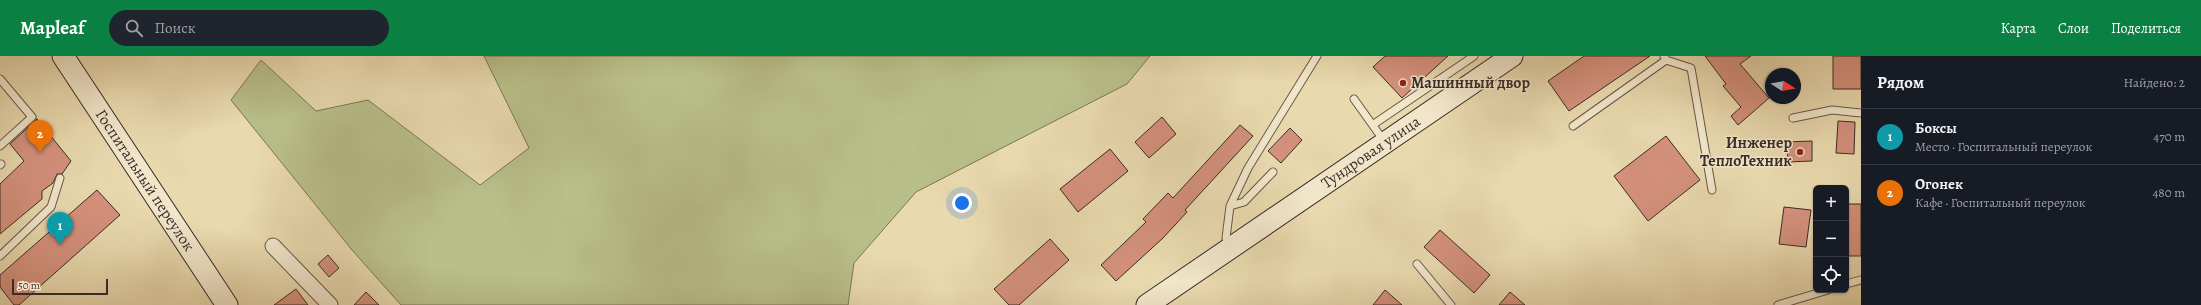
<!DOCTYPE html>
<html lang="ru">
<meta charset="utf-8">
<style>
body{margin:0;font-family:Alegreya,serif;background:#20242c;color:#f1f3f6}
.controls{position:absolute;right:12px;bottom:12px;display:grid;overflow:hidden;border-radius:6px;box-shadow:0 1px 3px #0004}
.controls button{width:36px;height:36px;display:grid;place-items:center;padding:0;border:0;border-bottom:1px solid #363941;background:#171b24;color:#f1f3f6;font:20px sans-serif}
.compass{position:absolute;left:1765px;top:12px;width:36px;height:36px;border-radius:50%;background:#171b24;box-shadow:0 1px 3px #0004;rotate:101deg}
.scale{position:absolute;left:12px;bottom:10px;width:96px;box-sizing:border-box;padding-left:4px;border:2px solid #3a2c28;border-top:0;font-size:11px;line-height:14px;white-space:nowrap;color:#3a2c28;-webkit-text-stroke:3px #f1e6ca;paint-order:stroke}
.you{position:absolute;left:962px;top:147px;width:14px;height:14px;margin:-10px;border:3px solid #fff;border-radius:50%;background:#1a73e8;box-shadow:0 0 0 6px #1a73e833}
.badge{display:grid;place-items:center;width:26px;height:26px;border-radius:50%;background:#0b8043;color:#fff;font-size:13px;font-weight:700}
.pin{position:absolute;translate:-50% -33px;filter:drop-shadow(0 1px 2px #0008)}
.pin::after{content:'';position:absolute;top:21px;width:14px;height:12px;background:inherit;clip-path:polygon(0 0,100% 0,50% 100%)}
.list{margin:0;padding:0;list-style:none}
h2{display:flex;justify-content:space-between;align-items:center;height:52px;margin:0;padding:0 16px;font-size:17px}
h2 small{font-size:13px;font-weight:400;color:#9ea1a6}
.list li{display:grid;grid-template-columns:26px 1fr auto;gap:12px;align-items:center;box-sizing:border-box;height:56px;padding:0 16px;border-top:1px solid #363941}
.list b{display:block;font-size:15px;white-space:nowrap}
.list p{margin:0;font-size:13px;white-space:nowrap;color:#9ea1a6}
.list em{font-size:13px;font-style:normal;color:#9ea1a6}
.icon{flex:none;width:22px;height:22px;fill:none;stroke:currentColor;stroke-width:2;stroke-linecap:round;stroke-linejoin:round}
.map{position:relative;flex:none;width:1861px;height:249px;overflow:hidden}
header{display:flex;align-items:center;gap:24px;box-sizing:border-box;height:56px;padding:0 20px;background:#0b8043;color:#fff}
header strong{font-size:19px}
nav{display:flex;gap:22px;margin-inline-start:auto;font-size:14px}
.search{width:280px;height:36px;background:#20242c;display:flex;align-items:center;gap:10px;box-sizing:border-box;padding:0 14px;border-radius:22px;color:#9ea1a6;font-size:15px}
main{display:flex}
aside{flex:1;background:#171b24}
.map>svg:first-child{display:block}
.green{fill:#b9bf89;stroke:#7a7658}
.building{fill:#d4917c;stroke:#3a2c28}
.lines{fill:none;stroke-linecap:round;stroke-linejoin:round}
.service-casing{stroke:#66574a;stroke-width:9}
.minor-casing{stroke:#66574a;stroke-width:17}
.secondary-casing{stroke:#3a2c28;stroke-width:23}
.service{stroke:#f1e6ca;stroke-width:7}
.minor{stroke:#f1e6ca;stroke-width:15}
.secondary{stroke:#f1e6ca;stroke-width:21}
.poi-dot{fill:#8f2418;stroke:#f1e6ca;stroke-width:1.5}
.labels{text-anchor:middle;dominant-baseline:central;stroke-width:3;stroke-linejoin:round;paint-order:stroke}
.poi-label{font-size:16px;font-weight:bold;fill:#3a2c28;stroke:#f1e6ca;text-anchor:start}
.street-label{font-size:16px;fill:#3a2c28;stroke:#f1e6ca}
</style>
<header>
<strong>Mapleaf</strong>
<div class="search"><svg class="icon" aria-label="search" viewBox="0 0 24 24"><circle cx="10" cy="10" r="6"/><path d="M15 15l6 6"/></svg>Поиск</div>
<nav><a>Карта</a><a>Слои</a><a>Поделиться</a></nav>
</header>
<main>
<div class="map">
<svg width="1861" height="249" viewBox="0 0 1861 249">
<rect width="100%" height="100%" fill="#e9d9ae"/>
<filter id="stains"><feTurbulence type="fractalNoise" baseFrequency=".005" numOctaves="4"/><feColorMatrix values="0 0 0 0 .2 0 0 0 0 .09 0 0 0 0 .02 0 0 0 .5 -.17"/></filter>
<radialGradient id="worn" r=".72"><stop offset=".6" stop-color="#630" stop-opacity="0"/><stop offset="1" stop-color="#630" stop-opacity=".3"/></radialGradient>
<!-- green -->
<path class="green" d="M484,0H1150L1127,28L916,136L854,207L848,249H401L352,194L231,44L261,4L316,55L368,44L480,129L529,92Z"/>
<!-- building -->
<path class="building" d="M1385,0H1448L1402,42L1373,11Z
M1584,0H1650L1569,55L1548,25Z
M1705,0H1751L1740,8L1769,42L1738,69L1731,60L1741,51L1723,30L1726,28Z
M1833,0H1861V33H1833Z
M1162,61L1176,78L1149,102L1135,86Z
M37,63L71,105L62,118H57L53,127L42,135V143L0,178V128L24,105L10,88Z
M1838,65L1855,66L1854,98L1836,97Z
M1240,69L1253,80L1185,154L1187,156L1163,182L1116,225L1101,209L1146,166L1143,163L1168,137L1173,142Z
M1290,72L1302,84L1281,107L1268,95Z
M1666,80L1700,124L1648,165L1614,120Z
M1812,85V105L1788,106L1787,86Z
M1110,93L1128,115L1078,156L1060,133Z
M97,134L120,159L19,249H14L0,231V219Z
M1846,148H1861V200H1846Z
M1784,151L1811,154L1806,191L1779,188Z
M1440,174L1490,219L1474,237L1424,191Z
M1050,183L1069,204L1019,249H1009L994,233Z
M328,199L339,212L329,221L318,208Z
M296,233L308,249H274Z
M1385,234L1402,249H1373Z
M366,236L379,249H354Z
M1510,236L1525,249H1499Z"/>
<g class="lines">
<defs>
<path id="service" d="M1664,0L1666,4L1691,12L1712,134
M0,23L32,61L0,90
M1354,43L1384,85
M1793,62L1832,54L1861,57
M1374,68L1474,0
M1573,70L1666,4
M0,109L1,108
M1230,150L1244,146L1273,116
M1229,191L1226,182L1230,150L1248,112L1317,0
M0,200L51,151L60,122
M1417,208L1451,249
M1846,228L1861,224
M1778,249L1828,234"/>
<path id="minor" d="M273,190L330,249"/>
<g id="secondary">
<path id="s1" d="M63,0L227,249"/>
<path id="s2" d="M1147,249L1512,0"/>
</g>
</defs>
<!-- service casing -->
<use href="#service" class="service-casing"/>
<!-- minor casing -->
<use href="#minor" class="minor-casing"/>
<!-- secondary casing -->
<use href="#secondary" class="secondary-casing"/>
<!-- service -->
<use href="#service" class="service"/>
<!-- minor -->
<use href="#minor" class="minor"/>
<!-- secondary -->
<use href="#secondary" class="secondary"/>
</g>
<!-- markers -->
<g class="poi-dot">
<circle cx="1403" cy="27" r="4"/>
<circle cx="1800" cy="96" r="4"/>
</g>
<g class="labels">
<!-- poi labels -->
<g class="poi-label">
<text x="1411" y="27">Машинный двор</text>
<text x="1792" y="87" text-anchor="end">Инженер<tspan x="1792" dy="18">ТеплоТехник</tspan></text>
</g>
<!-- street labels -->
<g class="street-label">
<text stroke="none"><textPath href="#s2" startOffset="271">Тундровая улица</textPath></text>
<text stroke="none"><textPath href="#s1" startOffset="149">Госпитальный переулок</textPath></text>
</g>
</g>
<rect width="100%" height="100%" filter="url(#stains)"/>
<rect width="100%" height="100%" fill="url(#worn)"/>
</svg>
<div class="controls">
<button>+</button>
<button>−</button>
<button><svg class="icon" aria-label="locate" viewBox="0 0 24 24"><circle cx="12" cy="12" r="6"/><path d="M12 2v4M12 18v4M2 12h4M18 12h4"/></svg></button>
</div>
<svg class="compass" viewBox="-18 -18 36 36"><path d="M0-13l5 13h-10z" fill="#e53935"/><path d="M0 13l5-13h-10z" fill="#9ea1a6"/></svg>
<div class="scale">50 m</div>
<div class="you"></div>
<div class="pin badge" style="left:60px;top:189px;background:#0f9aa8">1</div>
<div class="pin badge" style="left:40px;top:97px;background:#e8710a">2</div>
</div>
<aside>
<h2>Рядом<small>Найдено: 2</small></h2>
<ul class="list">
<li><span class="badge" style="background:#0f9aa8">1</span><div><b>Боксы</b><p>Место · Госпитальный переулок</p></div><em>470 m</em></li>
<li><span class="badge" style="background:#e8710a">2</span><div><b>Огонек</b><p>Кафе · Госпитальный переулок</p></div><em>480 m</em></li>
</ul>
</aside>
</main>
